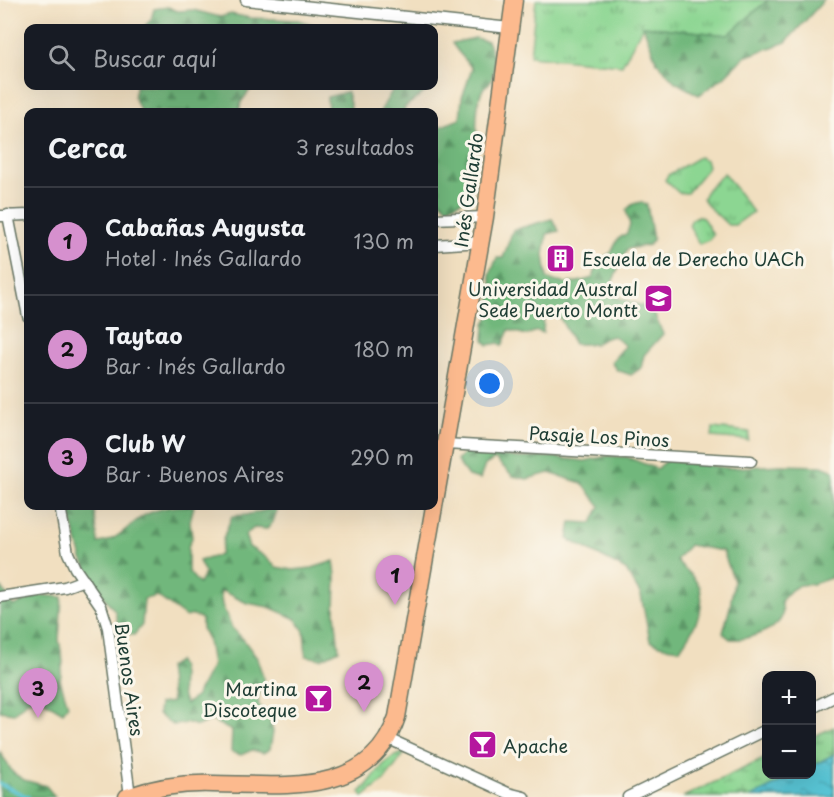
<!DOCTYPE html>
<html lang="es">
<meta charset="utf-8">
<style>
body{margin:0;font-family:"Playpen Sans",sans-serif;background:#20242c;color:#f1f3f6}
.controls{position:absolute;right:18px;bottom:18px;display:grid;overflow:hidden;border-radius:12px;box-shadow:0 6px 24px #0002}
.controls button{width:54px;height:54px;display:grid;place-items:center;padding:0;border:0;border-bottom:2px solid #363941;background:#171b24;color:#f1f3f6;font:30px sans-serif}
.you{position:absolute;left:490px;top:384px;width:21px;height:21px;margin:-15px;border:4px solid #fff;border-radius:50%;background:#1a73e8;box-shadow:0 0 0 9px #1a73e833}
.badge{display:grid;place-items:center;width:39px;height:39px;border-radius:50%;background:#d690ce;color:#111;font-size:20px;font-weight:700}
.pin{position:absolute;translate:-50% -50px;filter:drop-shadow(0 2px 3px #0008)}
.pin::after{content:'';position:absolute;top:32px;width:21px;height:18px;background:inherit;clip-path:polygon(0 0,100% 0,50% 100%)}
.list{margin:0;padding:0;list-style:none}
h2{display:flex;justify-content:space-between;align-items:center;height:78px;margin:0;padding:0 24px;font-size:26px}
h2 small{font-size:20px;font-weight:400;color:#9ea1a6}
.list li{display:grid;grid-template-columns:39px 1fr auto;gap:18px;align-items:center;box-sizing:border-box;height:108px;padding:0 24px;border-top:2px solid #363941}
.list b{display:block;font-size:22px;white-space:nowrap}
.list p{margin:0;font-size:20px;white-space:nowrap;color:#9ea1a6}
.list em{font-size:20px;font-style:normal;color:#9ea1a6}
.icon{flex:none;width:33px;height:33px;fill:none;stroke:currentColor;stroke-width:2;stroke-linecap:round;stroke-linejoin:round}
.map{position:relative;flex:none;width:834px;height:797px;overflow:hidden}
.search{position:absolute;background:#171b24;box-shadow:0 6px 24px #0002;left:24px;top:24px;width:414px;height:66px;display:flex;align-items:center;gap:15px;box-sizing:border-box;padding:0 21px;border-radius:12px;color:#9ea1a6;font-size:22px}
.panel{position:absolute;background:#171b24;box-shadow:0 6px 24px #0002;left:24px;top:108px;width:414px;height:402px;border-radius:12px}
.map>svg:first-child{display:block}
.grass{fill:url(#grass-tufts);stroke:#568a63;stroke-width:1.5}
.forest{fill:url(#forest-firs);stroke:#487a58;stroke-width:1.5}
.wetland{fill:url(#wetland-marsh);stroke:#568a63;stroke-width:1.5}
.water{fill:url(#water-ripples);stroke:#3c8084;stroke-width:1.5}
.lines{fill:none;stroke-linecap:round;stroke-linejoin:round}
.stream{stroke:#59c4d4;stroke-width:4}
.minor-casing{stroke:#687665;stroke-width:13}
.trunk-casing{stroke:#687665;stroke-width:19}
.minor{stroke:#fff;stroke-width:10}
.trunk{stroke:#fcba8e;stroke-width:16}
.labels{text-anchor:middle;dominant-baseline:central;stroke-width:6;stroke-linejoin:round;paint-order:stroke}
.street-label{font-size:18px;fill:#1f3d34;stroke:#fbf7ec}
.poi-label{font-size:18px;fill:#1f3d34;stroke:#fbf7ec;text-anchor:start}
</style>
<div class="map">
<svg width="834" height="797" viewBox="0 0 834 797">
<defs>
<pattern id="grass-tufts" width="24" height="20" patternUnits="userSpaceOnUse" patternTransform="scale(1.5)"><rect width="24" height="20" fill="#8cd692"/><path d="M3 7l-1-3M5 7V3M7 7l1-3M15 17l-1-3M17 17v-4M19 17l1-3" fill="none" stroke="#72af78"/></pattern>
<pattern id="forest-firs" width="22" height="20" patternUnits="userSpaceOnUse" patternTransform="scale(1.5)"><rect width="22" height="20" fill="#71b77c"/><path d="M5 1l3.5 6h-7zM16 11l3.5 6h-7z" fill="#5c9666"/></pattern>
<pattern id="wetland-marsh" width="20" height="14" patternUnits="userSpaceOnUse" patternTransform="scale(1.5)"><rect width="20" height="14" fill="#8cd692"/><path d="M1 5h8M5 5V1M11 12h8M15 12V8" fill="none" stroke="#72af78"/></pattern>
<pattern id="water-ripples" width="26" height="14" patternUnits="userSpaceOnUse" patternTransform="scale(1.5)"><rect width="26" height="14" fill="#59c4d4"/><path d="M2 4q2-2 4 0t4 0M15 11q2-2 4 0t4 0" fill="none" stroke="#49a0ad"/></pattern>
</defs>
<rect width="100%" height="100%" fill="#fbf7ec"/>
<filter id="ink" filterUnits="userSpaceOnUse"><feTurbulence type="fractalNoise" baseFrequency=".0167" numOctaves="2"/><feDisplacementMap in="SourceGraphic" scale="12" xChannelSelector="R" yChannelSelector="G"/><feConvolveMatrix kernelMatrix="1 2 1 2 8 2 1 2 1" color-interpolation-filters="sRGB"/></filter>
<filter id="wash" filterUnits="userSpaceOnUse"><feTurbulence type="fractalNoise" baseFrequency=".008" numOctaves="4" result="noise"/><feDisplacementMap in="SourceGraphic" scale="24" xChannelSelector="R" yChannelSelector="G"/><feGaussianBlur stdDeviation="1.35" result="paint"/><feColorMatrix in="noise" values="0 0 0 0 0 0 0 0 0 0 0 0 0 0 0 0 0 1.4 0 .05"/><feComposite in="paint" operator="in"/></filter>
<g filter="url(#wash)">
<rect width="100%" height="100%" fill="#f1dfc0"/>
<!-- grass -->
<path class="grass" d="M536,0H768L728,35L643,26L622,65L530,56Z
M699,157L706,160L708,166L706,170L687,193H679L665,180L668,175Z
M724,173L753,212L735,225H728L707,205L703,198L707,190Z
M698,216L703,218L713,235L709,240L699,244L689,225L692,219Z
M713,428L749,432L748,440L712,437Z
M405,753L384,781L363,797L360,792C376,779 382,756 405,753Z"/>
<!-- forest -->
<path class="forest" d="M768,0H824L786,42L744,57L724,77L699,95L675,82L657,62L643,26L728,35Z
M168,7L177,11L193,10L220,17L231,14L250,18L298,20L325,28L257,27L255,28H143L151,20L154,9Z
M475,38L487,41C493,53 497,69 490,82C488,85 484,86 483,89C475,102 476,135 478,150L466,164L472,195L448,208L435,195L434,196V129L460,119L462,98L472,69C466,59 458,53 452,43Z
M136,86H248L250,90L241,102L239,112H141L134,97Z
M390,86H426L424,93L405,107L404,112H380L393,89Z
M347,92L352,112H328L327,97Z
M641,202L647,205L653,240L649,245L627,249L607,294L652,309L663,334L644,355L641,368L631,375L617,370L611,362L625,346L614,336L605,338L595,344H574L560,318L550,313L544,315L543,333L537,331L526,335L509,330L502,346L499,343L488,345L484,340L485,323L491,314L490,301L493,293L490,274L497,258H503L513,230L552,219L559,231L547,234L544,255L547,278C562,286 576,283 593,278L599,260L611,253L618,239L627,233L630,225L626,210L633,204Z
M466,451L519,458L552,457L585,461L607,456L627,457L657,469L667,460L728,468L780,465L822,466L834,471V577L813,584L799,585L791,590L781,601C782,605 783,612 782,616C778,630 744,641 730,639L723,633L730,607L734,581L723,551L689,545L676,560C683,568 695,577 699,586C708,607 692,632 680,649L665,647L650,641L641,595L626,570L568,539L571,522L592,523L600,506L582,483L549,473L527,479L513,476L495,459L485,465L480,479L468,476L457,461Z
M69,506H94L98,543C121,540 129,523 147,514C163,507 177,505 194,506L190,521L192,538L188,547V571L199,584L205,573L199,561L220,555L224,536L232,516L246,515L278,507L273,522L267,529L254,528L245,535L249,547L264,556L276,567L293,570L312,568L334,561L336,575L335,613L339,650L321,659L306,656L304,631L296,619L269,607L247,603L220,590L222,605L232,628L243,639L257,658L264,680L258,698L259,706L268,715L273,731L270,749L263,753L252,750L241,755L231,752L232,731L211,720L197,726L189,723L172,725L158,714L159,704L172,702L168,667L178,661C187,678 176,687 186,704L196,696L212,665L208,641L202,628V619L193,615L186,617L157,596L144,599L142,625L134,635L126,634L119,631L115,611L97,588L82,559L70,515Z
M2,588L13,606L39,595L62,597L59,640L63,662L60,680L68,705L63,712L38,697L27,701L14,713L0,711V589Z
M0,752L13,773L24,780L46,786L55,797H0Z"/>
<!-- wetland -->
<path class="wetland" d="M834,727V778L794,797H683L766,758V774H812V737Z"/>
<!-- water -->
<path class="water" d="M834,754V797H751L794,775L812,774V766Z"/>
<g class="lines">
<!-- stream -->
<path class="stream" d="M0,784L28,797"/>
</g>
</g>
<g filter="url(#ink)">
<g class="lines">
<defs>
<path id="minor" d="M246,0L510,28
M8,215L28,316
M0,216L28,215
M434,219L485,217
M434,245L481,242
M445,444L751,461
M60,506L68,553L75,568L101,606L108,628L130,796
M0,597L65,587L84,580
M812,708L834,697
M389,739L508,793L524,797
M628,797L766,730"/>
<path id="trunk" d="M127,797C155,787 183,783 213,784C287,785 370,797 397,717L485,217L514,0"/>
</defs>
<!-- minor casing -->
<use href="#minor" class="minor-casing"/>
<!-- trunk casing -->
<use href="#trunk" class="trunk-casing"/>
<!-- minor -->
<use href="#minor" class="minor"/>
<!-- trunk -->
<use href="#trunk" class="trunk"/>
</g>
</g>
<!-- icons -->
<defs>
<symbol id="building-square" viewBox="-11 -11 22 22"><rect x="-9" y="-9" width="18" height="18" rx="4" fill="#b5179e" stroke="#fbf7ec"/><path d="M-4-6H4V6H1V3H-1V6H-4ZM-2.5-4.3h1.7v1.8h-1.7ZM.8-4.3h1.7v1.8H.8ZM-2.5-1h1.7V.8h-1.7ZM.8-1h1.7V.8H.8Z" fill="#fff"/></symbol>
<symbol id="university-square" viewBox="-11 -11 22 22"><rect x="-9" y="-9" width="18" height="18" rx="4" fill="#b5179e" stroke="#fbf7ec"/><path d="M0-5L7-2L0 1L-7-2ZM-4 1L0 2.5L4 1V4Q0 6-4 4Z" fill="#fff"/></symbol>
<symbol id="bar-square" viewBox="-11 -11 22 22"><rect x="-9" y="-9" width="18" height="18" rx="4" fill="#b5179e" stroke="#fbf7ec"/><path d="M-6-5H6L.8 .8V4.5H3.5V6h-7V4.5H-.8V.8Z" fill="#fff"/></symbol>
</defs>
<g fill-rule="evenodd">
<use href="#building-square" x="544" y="242" width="33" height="33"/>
<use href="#university-square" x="642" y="282" width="33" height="33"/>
<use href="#bar-square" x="302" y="682" width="33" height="33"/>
<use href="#bar-square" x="466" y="728" width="33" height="33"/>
</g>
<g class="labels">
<!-- street labels -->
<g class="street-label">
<text transform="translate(468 190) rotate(-82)">Inés Gallardo</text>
<text transform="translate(599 436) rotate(3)">Pasaje Los Pinos</text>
<text transform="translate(130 679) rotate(82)">Buenos Aires</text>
</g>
<!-- poi labels -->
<g class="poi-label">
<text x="582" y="258">Escuela de Derecho UACh</text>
<text x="638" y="288" text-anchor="end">Universidad Austral<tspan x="638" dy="21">Sede Puerto Montt</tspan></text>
<text x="297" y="688" text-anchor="end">Martina<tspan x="297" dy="21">Discoteque</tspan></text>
<text x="503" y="745">Apache</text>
</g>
</g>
</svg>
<div class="controls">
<button>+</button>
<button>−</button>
</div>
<div class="you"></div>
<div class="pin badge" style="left:395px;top:605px">1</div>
<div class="pin badge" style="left:364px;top:712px">2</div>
<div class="pin badge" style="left:38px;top:718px">3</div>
<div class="search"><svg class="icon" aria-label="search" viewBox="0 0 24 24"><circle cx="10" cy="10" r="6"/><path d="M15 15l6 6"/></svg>Buscar aquí</div>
<section class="panel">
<h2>Cerca<small>3 resultados</small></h2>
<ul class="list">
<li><span class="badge">1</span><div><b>Cabañas Augusta</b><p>Hotel · Inés Gallardo</p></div><em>130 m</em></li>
<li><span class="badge">2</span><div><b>Taytao</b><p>Bar · Inés Gallardo</p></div><em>180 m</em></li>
<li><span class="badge">3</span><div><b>Club W</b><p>Bar · Buenos Aires</p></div><em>290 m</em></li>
</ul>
</section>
</div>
